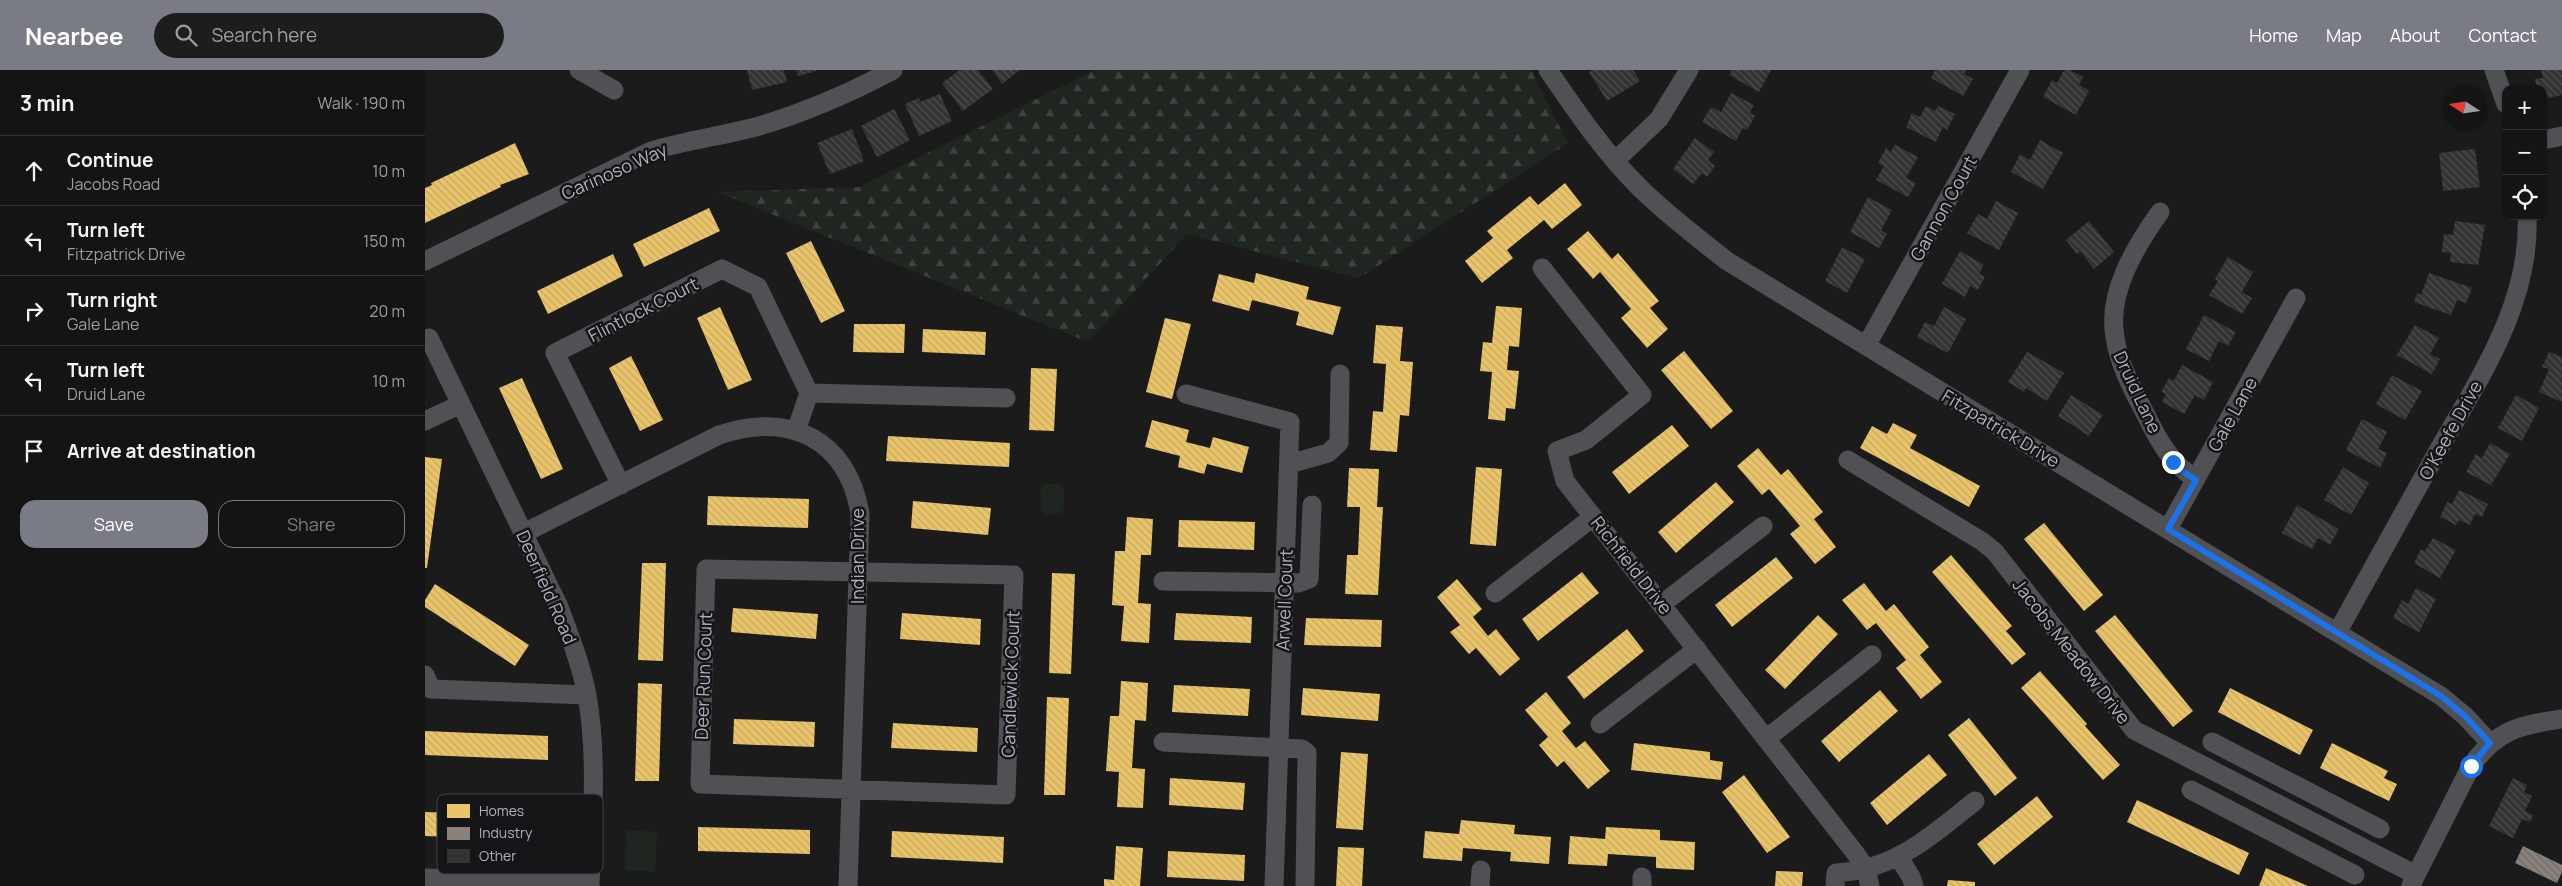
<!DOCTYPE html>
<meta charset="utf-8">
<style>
body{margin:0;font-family:Manrope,sans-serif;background:#1d1d1e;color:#f1f3f6}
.controls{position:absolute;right:15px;top:15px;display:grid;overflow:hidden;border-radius:10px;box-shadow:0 1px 4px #0004}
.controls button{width:45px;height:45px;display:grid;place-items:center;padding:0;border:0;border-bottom:1px solid #333334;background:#141415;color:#f1f3f6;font:25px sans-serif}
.compass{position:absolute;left:2017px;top:15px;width:45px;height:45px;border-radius:50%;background:#141415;box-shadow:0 1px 4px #0004;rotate:282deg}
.stop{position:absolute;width:15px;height:15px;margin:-11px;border:4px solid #1a73e8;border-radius:50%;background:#fff}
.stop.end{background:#1a73e8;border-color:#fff;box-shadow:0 1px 5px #0008}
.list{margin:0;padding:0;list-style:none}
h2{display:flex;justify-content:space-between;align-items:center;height:65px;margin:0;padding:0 20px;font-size:21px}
h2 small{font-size:16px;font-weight:400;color:#9d9ea0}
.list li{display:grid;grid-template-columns:32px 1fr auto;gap:15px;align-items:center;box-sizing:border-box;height:70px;padding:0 20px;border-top:1px solid #333334}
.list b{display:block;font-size:19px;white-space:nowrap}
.list p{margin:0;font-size:16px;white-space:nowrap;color:#9d9ea0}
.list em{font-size:16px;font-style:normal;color:#9d9ea0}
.actions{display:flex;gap:10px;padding:15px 20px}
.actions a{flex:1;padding:11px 0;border:1px solid #7a7c85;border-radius:15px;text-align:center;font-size:18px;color:#7a7c85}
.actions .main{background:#7a7c85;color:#fff}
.icon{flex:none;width:28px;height:28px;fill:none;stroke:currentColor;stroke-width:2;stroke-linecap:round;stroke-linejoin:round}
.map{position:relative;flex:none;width:2137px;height:816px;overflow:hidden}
header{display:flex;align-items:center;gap:30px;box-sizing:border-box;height:70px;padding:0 25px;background:#7a7c85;color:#fff}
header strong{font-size:24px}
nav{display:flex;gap:28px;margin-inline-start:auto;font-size:18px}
.search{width:350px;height:45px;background:#1d1d1e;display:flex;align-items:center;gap:12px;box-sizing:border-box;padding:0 18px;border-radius:28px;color:#9d9ea0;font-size:19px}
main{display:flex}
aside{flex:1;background:#141415}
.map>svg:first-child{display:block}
.forest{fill:url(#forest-firs)}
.green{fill:#1f2620}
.homes{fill:url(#homes-back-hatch)}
.industry{fill:url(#industry-back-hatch)}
.building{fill:url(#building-back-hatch)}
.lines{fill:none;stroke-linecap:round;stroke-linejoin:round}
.minor{stroke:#4f5155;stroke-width:19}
.route{stroke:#1a73e8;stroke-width:6}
.labels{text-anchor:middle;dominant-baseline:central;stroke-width:5;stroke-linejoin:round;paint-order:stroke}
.street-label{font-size:18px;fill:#adb1bd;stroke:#151518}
.key{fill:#151518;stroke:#43444a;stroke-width:1}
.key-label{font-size:14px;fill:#adb1bd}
</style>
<header>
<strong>Nearbee</strong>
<div class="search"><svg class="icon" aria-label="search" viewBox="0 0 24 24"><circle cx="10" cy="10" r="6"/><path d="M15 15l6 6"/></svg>Search here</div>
<nav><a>Home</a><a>Map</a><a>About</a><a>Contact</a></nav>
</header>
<main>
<aside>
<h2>3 min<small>Walk · 190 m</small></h2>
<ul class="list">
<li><svg class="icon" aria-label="ahead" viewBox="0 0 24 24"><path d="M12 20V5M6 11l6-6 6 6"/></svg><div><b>Continue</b><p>Jacobs Road</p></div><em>10 m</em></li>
<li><svg class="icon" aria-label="left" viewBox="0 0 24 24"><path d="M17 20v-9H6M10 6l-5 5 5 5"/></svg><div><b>Turn left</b><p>Fitzpatrick Drive</p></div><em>150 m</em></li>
<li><svg class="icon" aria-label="right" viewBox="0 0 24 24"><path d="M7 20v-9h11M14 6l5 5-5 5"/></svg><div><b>Turn right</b><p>Gale Lane</p></div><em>20 m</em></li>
<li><svg class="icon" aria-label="left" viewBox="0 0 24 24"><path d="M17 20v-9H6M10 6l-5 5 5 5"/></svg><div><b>Turn left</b><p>Druid Lane</p></div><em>10 m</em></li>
<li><svg class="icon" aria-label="arrive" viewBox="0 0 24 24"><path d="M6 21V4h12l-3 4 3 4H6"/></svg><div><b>Arrive at destination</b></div></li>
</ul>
<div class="actions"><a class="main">Save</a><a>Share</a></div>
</aside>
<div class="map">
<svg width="2137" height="816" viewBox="0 0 2137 816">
<defs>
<pattern id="forest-firs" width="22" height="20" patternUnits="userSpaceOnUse" patternTransform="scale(1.25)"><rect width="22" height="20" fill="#1f2620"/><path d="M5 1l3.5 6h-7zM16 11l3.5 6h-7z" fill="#3d433e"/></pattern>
<pattern id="homes-back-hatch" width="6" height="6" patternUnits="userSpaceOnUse" patternTransform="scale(1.25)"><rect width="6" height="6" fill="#e9c46a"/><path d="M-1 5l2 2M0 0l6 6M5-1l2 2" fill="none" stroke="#c5a760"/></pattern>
<pattern id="industry-back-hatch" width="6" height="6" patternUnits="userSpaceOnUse" patternTransform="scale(1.25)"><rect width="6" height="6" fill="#8a817c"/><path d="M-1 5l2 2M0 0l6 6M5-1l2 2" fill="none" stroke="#706a68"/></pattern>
<pattern id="building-back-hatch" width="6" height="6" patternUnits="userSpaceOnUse" patternTransform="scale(1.25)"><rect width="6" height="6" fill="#333334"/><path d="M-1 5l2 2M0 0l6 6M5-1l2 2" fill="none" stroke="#4e4e4f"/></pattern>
</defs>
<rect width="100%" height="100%" fill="#1b1b1c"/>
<!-- forest -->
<path class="forest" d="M670,0H1106L1143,73L934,208L762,164L663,272L292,122L434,117Z"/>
<!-- green -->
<path class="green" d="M619,414H634L639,419V438L636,443L621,445L616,440L615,419Z
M201,760L232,762L230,802L200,800Z"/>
<!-- homes -->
<path class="homes" d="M90,73L104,104L75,115L76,117L0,153V118L7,115L6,113Z
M1140,113L1157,135L1127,159L1119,150L1082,180L1088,188L1057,213L1040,191L1068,168L1062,161L1105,126L1113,135Z
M284,138L295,161L219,197L208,174Z
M1163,161L1187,189L1193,183L1234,231L1225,238L1243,259L1222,278L1196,248L1206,239L1175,202L1168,209L1142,179Z
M386,171L420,241L396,253L361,183Z
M188,184L198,206L123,244L112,221Z
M831,203L884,217L881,229L916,237L908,265L871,255L874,242L827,230L824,241L787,231L794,204L829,213Z
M1071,236L1097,238L1094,277L1084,276L1082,300L1094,301L1090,339L1081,338L1080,351L1063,349L1067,302L1055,301L1058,272L1067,273Z
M295,237L327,310L303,320L272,248Z
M740,248L766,254L747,329L721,322Z
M429,254H480L479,283L428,282Z
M951,255L978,257L975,291L988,292L984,346L975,345L972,382L945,380L948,341L958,342L961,294L948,293Z
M498,259L561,262L560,285L497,282Z
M1259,281L1308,341L1286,359L1236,300Z
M206,286L238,350L215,361L184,298Z
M606,298L632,299L629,361L604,360Z
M97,308L138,399L116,409L74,318Z
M727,350L764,360L761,372L785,378L788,367L824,377L817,403L782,394L779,404L753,397L755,386L720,377Z
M1468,353L1492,365L1485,378L1555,416L1544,437L1435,378L1447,356L1462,364Z
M1247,355L1264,376L1204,424L1187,402Z
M463,366L585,373L584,397L461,391Z
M1333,378L1356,405L1363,399L1398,442L1389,449L1411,477L1390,494L1365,464L1375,456L1344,419L1337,425L1312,396Z
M0,387L17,389L2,498H0Z
M1051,397L1077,399L1071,476L1045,474Z
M924,398L954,399L952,437H958L953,525L920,524L922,485H933L935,437H922Z
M1291,412L1309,432L1251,483L1233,462Z
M283,426L384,429L383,458L282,455Z
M488,431L566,438L563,465L486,458Z
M702,447L728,449L726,485H716L713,533L726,534L724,573L696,571L699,536L687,535L690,481H700Z
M754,450L830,452L829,480L753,477Z
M1619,453L1678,525L1659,541L1599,469Z
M1526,485L1587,556L1581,561L1601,584L1587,595L1507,502Z
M1351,487L1368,508L1307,557L1290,535Z
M217,493H241L238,591L213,590Z
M1157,502L1174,523L1113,571L1097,549Z
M627,503L650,504L646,604L624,603Z
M1032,509L1057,539L1048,547L1063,566L1071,559L1095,589L1075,606L1051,578L1044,584L1025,562L1035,555L1012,527Z
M1439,513L1461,541L1469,534L1504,577L1495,585L1517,612L1496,629L1471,598L1481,590L1451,553L1442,560L1417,530Z
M10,514L104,575L90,596L0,537V530Z
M308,538L393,544L391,569L306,562Z
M477,543L556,549L555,575L475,569Z
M751,543L827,547L826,573L749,570Z
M1393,545L1413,564L1360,619L1340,600Z
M1690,545L1768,641L1748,657L1670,561Z
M881,548L957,550L956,577L879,575Z
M1202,559L1219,581L1159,629L1142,607Z
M1615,601L1662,654L1660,656L1695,695L1678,710L1596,618Z
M696,611L723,613L721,651L710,650L707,698L720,699L718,738L692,737L694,702L681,701L685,646H694Z
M213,613L237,614L234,711H210Z
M749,615L825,619L823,646L747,642Z
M878,618L955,624L953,651L876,645Z
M1805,618L1888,660L1875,685L1793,642Z
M1455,620L1473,641L1414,692L1396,671Z
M1121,622L1146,653L1137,661L1151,678L1160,671L1185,701L1163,719L1139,691L1132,697L1114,675L1123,667L1100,640Z
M622,627L644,628L640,725H619Z
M1544,648L1592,708L1570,726L1523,665Z
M309,649L390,652L389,677L308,674Z
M468,653L553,658L552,682L466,678Z
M0,661L123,666V690L0,685Z
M1209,673L1285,682V690L1298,692L1296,710L1206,700Z
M1907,673L1963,701L1959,708L1972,714L1964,731L1895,698Z
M916,682L943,684L938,760L911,758Z
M1504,684L1522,705L1462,755L1445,733Z
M1319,705L1365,767L1342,783L1297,722Z
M745,708L820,713L818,740L744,735Z
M1612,726L1628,747L1569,795L1552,774Z
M1712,730L1824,783L1814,805L1702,752Z
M0,742L125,746L124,771L0,766Z
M1036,750L1090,755L1089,764L1126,767L1124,794L1085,791L1086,782L1038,778L1037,791L998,788L1000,761L1034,764Z
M273,757L385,760V784L273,781Z
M1181,757L1235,760V770L1270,772L1269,800L1231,798V787L1183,784L1182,796L1143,794L1145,766L1180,769Z
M467,761L579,767L578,793L466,787Z
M691,776L718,778L715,816H679V809L689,810Z
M913,777L939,778L937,816H911Z
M743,781L820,785L819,811L742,807Z
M1841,798L1883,816H1834Z
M1351,801L1378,802L1377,816H1350Z
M1523,810L1550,812V816H1522Z"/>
<!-- industry -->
<path class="industry" d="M2098,776L2137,795V802L2132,813L2090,793Z"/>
<!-- building -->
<path class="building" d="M322,0H359L362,12L327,20Z
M371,0H391V1L373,6Z
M535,0H553L568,19L538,41L517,13Z
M567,0H595L577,14Z
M1167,0H1208L1215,11L1182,31L1164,2Z
M1307,0H1346L1334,22L1304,5Z
M1510,0H1541L1539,4L1548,9L1538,26L1506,8Z
M1639,0H1644L1658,7L1654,15L1664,21L1651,45L1618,27L1627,10L1632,13Z
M2116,0H2137V25L2118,29V19H2112L2110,9L2118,8Z
M1306,23L1329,35L1325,43L1330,46L1322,60L1318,58L1311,71L1277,52L1286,37L1296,42Z
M515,24L527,51L494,66L480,34L494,28L495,32Z
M1501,36L1510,41L1513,36L1530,44L1522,60L1518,57L1511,72L1481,57L1487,43L1495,47Z
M469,39L485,70L452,87L436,56Z
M427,59L439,91L405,104L392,73Z
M1270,68L1289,82L1283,90L1290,96L1282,107L1277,103L1268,114L1248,99Z
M1615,70L1638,83L1618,119L1586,102L1595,84L1605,90Z
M1470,75L1493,87L1481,108L1491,113L1483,127L1451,110L1459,96L1453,93L1461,78L1466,82Z
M2050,79L2055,117L2018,121L2014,83Z
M1443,127L1467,140L1456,160L1462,164L1454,178L1425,162Z
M1571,131L1593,143L1574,180L1542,163L1553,144L1562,149Z
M1664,151L1689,182L1669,199L1655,181L1652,184L1641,170Z
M2030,151L2060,155L2053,195L2025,192L2026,183L2017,182L2019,164L2028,165Z
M1417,177L1440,189L1422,223L1400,211Z
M1535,181L1559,195L1554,204L1560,207L1553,220L1545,216L1540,227L1517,214Z
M1803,187L1828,202L1817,222L1827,228L1817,244L1784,225L1793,211L1790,209Z
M2004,203L2047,218L2041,233L2032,230L2026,245L1989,232L1992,223L1996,225Z
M1519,237L1541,249L1523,283L1492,267L1500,252L1509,256Z
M1779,245L1811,262L1803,276L1794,271L1784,291L1761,279Z
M1990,255L2014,268L2005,284L2015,289L2007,304L1972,285Z
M1602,282L1639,303L1622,331L1601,318L1599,322L1583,312Z
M2124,282L2137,287V332L2114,322L2124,299L2117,297Z
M1757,295L1788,312L1779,330L1770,325L1759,344L1737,332L1741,324L1736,322L1744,308L1749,311Z
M1967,305L1997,321L1980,350L1951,334Z
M1646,325L1678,345L1664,366L1633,346Z
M2091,325L2114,338L2097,371L2073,358Z
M1937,349L1962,362L1953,379L1962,383L1955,398L1921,380Z
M2065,373L2085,384L2066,415L2041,402L2051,384L2057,388Z
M1918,397L1944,413L1926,445L1899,430Z
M2034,420L2063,434L2057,447L2050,444L2045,455L2034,450L2031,455L2015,447L2022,432L2027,434Z
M1872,435L1914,459L1905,475L1893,468L1887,479L1857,463Z
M2008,468L2031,480L2015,508L1989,493L1996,479L2000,481Z
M1991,518L2011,529L1994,562L1968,548L1977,530L1983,534Z
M2088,708L2102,715L2099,722L2107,726L2100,741L2108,745L2105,752L2097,749L2088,768L2064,756Z"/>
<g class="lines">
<!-- minor -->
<path class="minor" d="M154,0L189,20
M1123,0C1151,41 1179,82 1214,117C1241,144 1272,167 1302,191L2016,626L2040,646L2065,673
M2069,0L2081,34
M2118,70L2137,66
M1190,91L1234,49L1264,0
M1735,142C1710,177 1682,223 1690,267C1694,295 1708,320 1721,345C1733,370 1747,395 1771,409
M0,191L226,81C262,70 298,66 334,56C381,42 425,23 468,0
M1117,198L1217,325L1161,370L1132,381L1140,411L1431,784L1441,799L1445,816
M4,268L134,537C145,566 156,595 162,625C173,687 167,753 165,816
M1441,276L1595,0
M384,323L581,328
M761,324L865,352L849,816
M0,351L36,334
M1423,390L1558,472L1570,482L1709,660L1991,805
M864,394L903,383L914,373L915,304
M196,415L130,283L297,199L333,217L384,323L371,361
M1743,459L1871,228
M99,463L294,365C364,341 423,369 435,444L423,816
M281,499L589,505L581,725L275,714Z
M738,511L874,513L884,509L887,435
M1070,523L1168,447
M1237,534L1338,456
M1913,561C1945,504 1977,446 2009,388C2051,313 2106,236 2102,146
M0,605L6,619L162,625
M1175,654L1272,579
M1341,669L1447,585
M738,672L877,679L882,683L880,816
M1787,672L1955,759
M1766,720L1930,805
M1473,786L1486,807L1489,816
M0,808L165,814
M1986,815L2046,696C2072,660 2094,655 2137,649
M1055,816L1056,800
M1217,816V807
M1410,816L1411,803C1470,800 1506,766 1550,731"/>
</g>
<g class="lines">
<!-- route -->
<path class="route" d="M1748,392L1757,401L1771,410L1743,459L2016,626L2040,646L2065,673L2046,696"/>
</g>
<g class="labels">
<!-- street labels -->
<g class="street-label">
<text transform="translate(189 101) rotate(-24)">Carinoso Way</text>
<text transform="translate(1518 138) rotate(-61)">Gannon Court</text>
<text transform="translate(218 239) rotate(-27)">Flintlock Court</text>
<text transform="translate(1713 322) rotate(65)">Druid Lane</text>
<text transform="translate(1807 344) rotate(-61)">Gale Lane</text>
<text transform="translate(1576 358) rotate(31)">Fitzpatrick Drive</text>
<text transform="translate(2025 360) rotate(-61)">O'Keefe Drive</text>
<text transform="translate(432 486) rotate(-90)">Indian Drive</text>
<text transform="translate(1207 495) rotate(52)">Richfield Drive</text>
<text transform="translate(122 517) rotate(66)">Deerfield Road</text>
<text transform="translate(859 530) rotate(-88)">Arwell Court</text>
<text transform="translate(1647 581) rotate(52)">Jacobs Meadow Drive</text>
<text transform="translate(278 606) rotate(-88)">Deer Run Court</text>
<text transform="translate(585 614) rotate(-88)">Candlewick Court</text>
</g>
</g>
<!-- legend -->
<rect x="12" y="724" width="166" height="80" rx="8" class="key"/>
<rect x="22" y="734" width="23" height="14" fill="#e9c46a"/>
<rect x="22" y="757" width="23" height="13" fill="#8a817c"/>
<rect x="22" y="779" width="23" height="14" fill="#333334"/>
<g class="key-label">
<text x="54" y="746">Homes</text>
<text x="54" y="768">Industry</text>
<text x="54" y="791">Other</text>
</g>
</svg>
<div class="controls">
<button>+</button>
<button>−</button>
<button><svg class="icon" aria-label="locate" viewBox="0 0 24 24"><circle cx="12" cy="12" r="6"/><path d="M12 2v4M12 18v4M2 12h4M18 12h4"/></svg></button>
</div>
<svg class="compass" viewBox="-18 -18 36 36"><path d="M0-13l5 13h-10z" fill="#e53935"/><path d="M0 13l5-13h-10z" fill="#9d9ea0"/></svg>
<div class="stop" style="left:2046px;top:696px"></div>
<div class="stop end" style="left:1748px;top:392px"></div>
</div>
</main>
